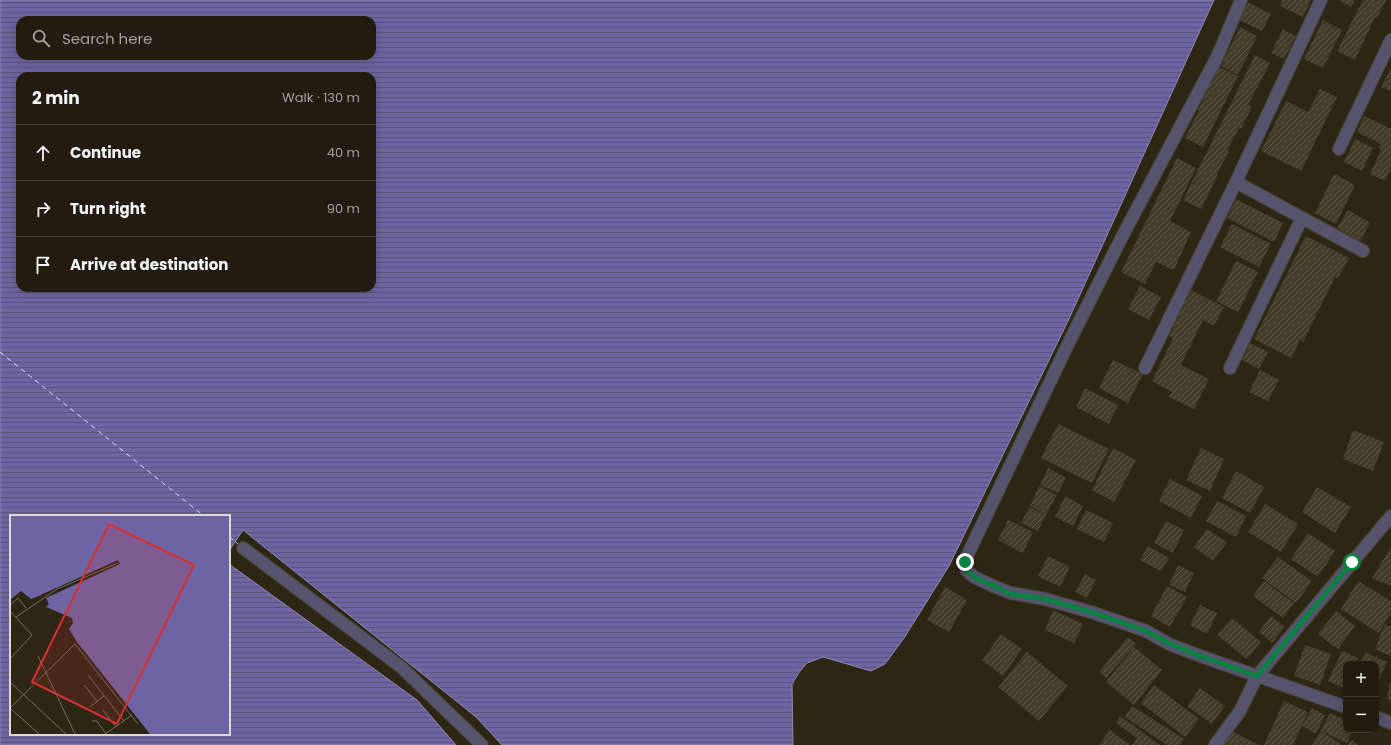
<!DOCTYPE html>
<meta charset="utf-8">
<style>
body{margin:0;font-family:Poppins,sans-serif;background:#2e291e;color:#f1f3f6}
.controls{position:absolute;right:12px;bottom:12px;display:grid;overflow:hidden;border-radius:8px;box-shadow:0 2px 10px #0003}
.controls button{width:36px;height:36px;display:grid;place-items:center;padding:0;border:0;border-bottom:1px solid #3f3a30;background:#221c10;color:#f1f3f6;font:20px sans-serif}
.stop{position:absolute;width:12px;height:12px;margin:-9px;border:3px solid #0b8043;border-radius:50%;background:#fff}
.stop.end{background:#0b8043;border-color:#fff;box-shadow:0 1px 4px #0008}
.list{margin:0;padding:0;list-style:none}
h2{display:flex;justify-content:space-between;align-items:center;height:52px;margin:0;padding:0 16px;font-size:17px}
h2 small{font-size:13px;font-weight:400;color:#a2a19f}
.list li{display:grid;grid-template-columns:26px 1fr auto;gap:12px;align-items:center;box-sizing:border-box;height:56px;padding:0 16px;border-top:1px solid #3f3a30}
.list b{display:block;font-size:15px;white-space:nowrap}
.list em{font-size:13px;font-style:normal;color:#a2a19f}
.icon{flex:none;width:22px;height:22px;fill:none;stroke:currentColor;stroke-width:2;stroke-linecap:round;stroke-linejoin:round}
.map{position:relative;flex:none;width:1391px;height:745px;overflow:hidden}
.search{position:absolute;background:#221c10;box-shadow:0 2px 10px #0003;left:16px;top:16px;width:360px;height:44px;display:flex;align-items:center;gap:10px;box-sizing:border-box;padding:0 14px;border-radius:12px;color:#a2a19f;font-size:15px}
.panel{position:absolute;background:#221c10;box-shadow:0 2px 10px #0003;left:16px;top:72px;width:360px;height:220px;border-radius:12px}
.map>svg:first-child{display:block}
.water{fill:url(#water-rules);stroke:#9087b0;fill-rule:evenodd}
.lines{fill:none;stroke-linecap:round;stroke-linejoin:round}
.ferry{stroke:#dedaff;stroke-width:1;stroke-dasharray:5 4;stroke-linecap:butt}
.building{fill:url(#building-hatch)}
.lane-casing{stroke:#4a4333;stroke-width:14}
.street-casing{stroke:#4a4333;stroke-width:14}
.lane{stroke:#56536e;stroke-width:12}
.street{stroke:#56536e;stroke-width:12}
.route{stroke:#0b8043;stroke-width:5}
.inset-river{fill:none;stroke:#6f64a3;stroke-width:2}
.inset-road{fill:none;stroke:#746e5f;stroke-width:1}
.view{fill:#d63130;fill-opacity:0.15;stroke:#d63130;stroke-width:2}
.inset-edge{fill:none;stroke:#ded9ce;stroke-width:2}
</style>
<div class="map">
<svg width="1391" height="745" viewBox="0 0 1391 745">
<defs>
<pattern id="water-rules" width="6" height="5" patternUnits="userSpaceOnUse"><rect width="6" height="5" fill="#6f64a3"/><path d="M0 2.5h6" fill="none" stroke="#5b5476"/></pattern>
<pattern id="building-hatch" width="6" height="6" patternUnits="userSpaceOnUse"><rect width="6" height="6" fill="#433b2a"/><path d="M-1 1l2-2M0 6l6-6M5 7l2-2" fill="none" stroke="#5e5748"/></pattern>
</defs>
<rect width="100%" height="100%" fill="#2e2615"/>
<!-- water -->
<path class="water" d="M0,0H1214L1068,321L949,566L904,638L885,664L871,671L823,657L807,663L800,671L792,684L793,745H502L476,717L243,530L229,551V516H11V734H229V564L417,700L456,745H0ZM20,20H372V56H20ZM20,76H372V288H20Z"/>
<g class="lines">
<!-- ferry -->
<path class="ferry" d="M0,352L204,516
M229,536L239,545"/>
</g>
<!-- building -->
<path class="building" d="M1282,0H1311L1303,17L1280,6Z
M1338,0H1355L1351,7Z
M1363,0H1386L1377,18L1375,17L1355,60L1337,51Z
M1248,2L1271,14L1262,31L1239,20Z
M1323,20L1342,30L1323,68L1304,59Z
M1240,27L1257,36L1238,75L1221,66Z
M1283,29L1296,36L1284,59L1271,53Z
M1255,55L1270,63L1248,105L1252,107L1241,129L1239,128L1227,150L1229,151L1217,174L1218,175L1201,209L1183,200Z
M1218,66L1238,76L1203,147L1185,138L1199,110H1198L1209,87H1208Z
M1391,68V91L1381,87Z
M1320,89L1337,97L1301,171L1261,151L1286,101L1308,112Z
M1364,116L1391,129V168L1385,181L1370,174L1381,150L1378,148L1381,144L1357,132Z
M1355,139L1373,148L1362,171L1344,162Z
M1177,158L1196,168L1170,221L1191,232L1174,270L1156,262L1145,284L1121,272Z
M1334,174L1355,185L1336,224L1315,213Z
M1236,199L1283,223L1274,242L1227,218Z
M1348,210L1370,223L1360,242L1337,228Z
M1232,224L1271,244L1259,267L1220,247Z
M1306,236L1349,258L1338,278L1335,277L1303,342L1300,340L1291,358L1254,339Z
M1236,261L1258,272L1238,312L1216,301Z
M1140,286L1161,297L1149,320L1128,309Z
M1191,290L1224,307L1214,326L1203,320L1181,365L1209,379L1194,409L1169,397L1172,392L1152,381L1173,338L1169,336Z
M1250,343L1268,352L1259,369L1242,360Z
M1113,360L1143,374L1128,403L1099,388Z
M1260,370L1279,380L1268,401L1249,392Z
M1085,388L1118,405L1109,424L1076,407Z
M1058,424L1109,449L1092,483L1041,458Z
M1353,430L1384,442L1373,471L1343,459Z
M1113,448L1136,460L1114,502L1092,490Z
M1201,448L1224,459L1210,491L1186,480Z
M1048,468L1066,478L1058,493L1040,485Z
M1236,471L1264,487L1250,513L1222,498Z
M1170,479L1202,496L1191,518L1159,501Z
M1039,486L1057,495L1046,515L1030,506Z
M1317,487L1351,507L1335,533L1302,512Z
M1065,496L1083,506L1073,526L1055,517Z
M1217,501L1246,516L1236,537L1206,521Z
M1265,504L1298,524L1281,552L1248,532Z
M1029,507L1046,515L1038,531L1021,523Z
M1086,510L1113,523L1104,542L1077,529Z
M1008,520L1033,532L1023,553L998,540Z
M1166,521L1184,530L1173,553L1154,543Z
M1207,529L1227,542L1213,561L1194,547Z
M1308,533L1335,551L1318,577L1291,559Z
M1148,546L1169,558L1161,571L1140,560Z
M1391,547V586L1372,578Z
M1048,556L1070,567L1060,587L1038,576Z
M1278,557L1312,581L1296,603L1262,578Z
M1178,565L1194,573L1185,592L1169,585Z
M1085,574L1096,580L1087,598L1075,592Z
M1264,581L1294,603L1283,618L1253,596Z
M1358,581L1391,601V612L1379,633L1341,609Z
M1167,586L1187,597L1170,627L1151,616Z
M945,587L967,600L949,632L927,620Z
M1200,605L1217,613L1207,634L1190,625Z
M1053,610L1083,624L1074,643L1045,630Z
M1336,611L1355,626L1338,649L1318,634Z
M1271,616L1285,627L1272,643L1259,632Z
M1232,618L1261,642L1247,659L1217,635Z
M1385,624L1391,627V656L1375,649Z
M1001,634L1022,649L1003,676L982,660Z
M1128,637L1136,644L1106,678L1099,672Z
M1305,645L1331,654L1320,685L1294,676Z
M1134,647L1162,670L1134,705L1106,682Z
M1342,651L1358,658L1355,664H1346V684L1344,688L1328,681Z
M1027,652L1068,686L1039,721L998,687Z
M1365,652L1387,662L1376,686V664H1360Z
M1390,683H1391V700L1387,699Z
M1154,685L1199,719L1185,737L1141,703Z
M1200,688L1225,706L1212,724L1187,706Z
M1284,701L1308,712L1293,745H1264Z
M1132,706L1184,739L1180,745H1167L1125,717Z
M1312,708L1325,715L1316,734L1302,726Z
M1330,713L1346,720V730H1353L1347,743L1321,731Z
M1120,716L1160,745H1132L1137,738L1116,723Z
M1110,730L1130,745H1099Z
M1231,731L1259,745H1219Z
M1321,731L1341,744L1340,745H1312Z
M1352,740L1358,745H1348Z"/>
<g class="lines">
<defs>
<path id="lane" d="M243,548L401,667L482,745"/>
<path id="street" d="M1241,0L1218,55L1123,235L1070,340L968,554L965,562L966,570L974,577L993,586L1011,593L1045,599L1094,613L1146,631L1169,644L1203,657L1346,707
M1339,149L1391,40
M1236,182L1363,251
M1145,368L1236,182L1321,0
M1230,368L1302,218
M1376,717L1391,723
M1215,745L1240,711L1257,676L1391,516"/>
</defs>
<!-- lane casing -->
<use href="#lane" class="lane-casing"/>
<!-- street casing -->
<use href="#street" class="street-casing"/>
<!-- lane -->
<use href="#lane" class="lane"/>
<!-- street -->
<use href="#street" class="street"/>
</g>
<g class="lines">
<!-- route -->
<path class="route" d="M965,562L966,570L974,577L1011,594L1045,599L1094,613L1146,631L1170,644L1203,657L1257,676L1352,562"/>
</g>
<!-- overview -->
<g transform="translate(10 515)">
<rect width="220" height="220" fill="#2e2615"/>
<path d="M0,1H220V219H140L67,127L59,114L63,108L62,103L36,92L39,89L36,83L110,49L108,45L24,83L21,84L11,76L0,85Z" fill="#6f64a3"/>
<path class="inset-river" d="M109,47L208,1"/>
<path class="inset-road" d="M0,90L8,83L16,93M0,96L22,120L0,144M6,102L47,74L108,48M28,141L65,219M78,160L114,206M0,167L56,219M74,170L87,186M80,192L94,181M0,193L65,129L128,209M0,193L29,219M93,195L106,212M82,206H87L96,219M95,219L122,200"/>
<path class="view" d="M99,9L184,50L107,209L22,167Z"/>
<rect width="220" height="220" class="inset-edge"/>
</g>
</svg>
<div class="controls">
<button>+</button>
<button>−</button>
</div>
<div class="stop" style="left:1352px;top:562px"></div>
<div class="stop end" style="left:965px;top:562px"></div>
<div class="search"><svg class="icon" aria-label="search" viewBox="0 0 24 24"><circle cx="10" cy="10" r="6"/><path d="M15 15l6 6"/></svg>Search here</div>
<section class="panel">
<h2>2 min<small>Walk · 130 m</small></h2>
<ul class="list">
<li><svg class="icon" aria-label="ahead" viewBox="0 0 24 24"><path d="M12 20V5M6 11l6-6 6 6"/></svg><div><b>Continue</b></div><em>40 m</em></li>
<li><svg class="icon" aria-label="right" viewBox="0 0 24 24"><path d="M7 20v-9h11M14 6l5 5-5 5"/></svg><div><b>Turn right</b></div><em>90 m</em></li>
<li><svg class="icon" aria-label="arrive" viewBox="0 0 24 24"><path d="M6 21V4h12l-3 4 3 4H6"/></svg><div><b>Arrive at destination</b></div></li>
</ul>
</section>
</div>
